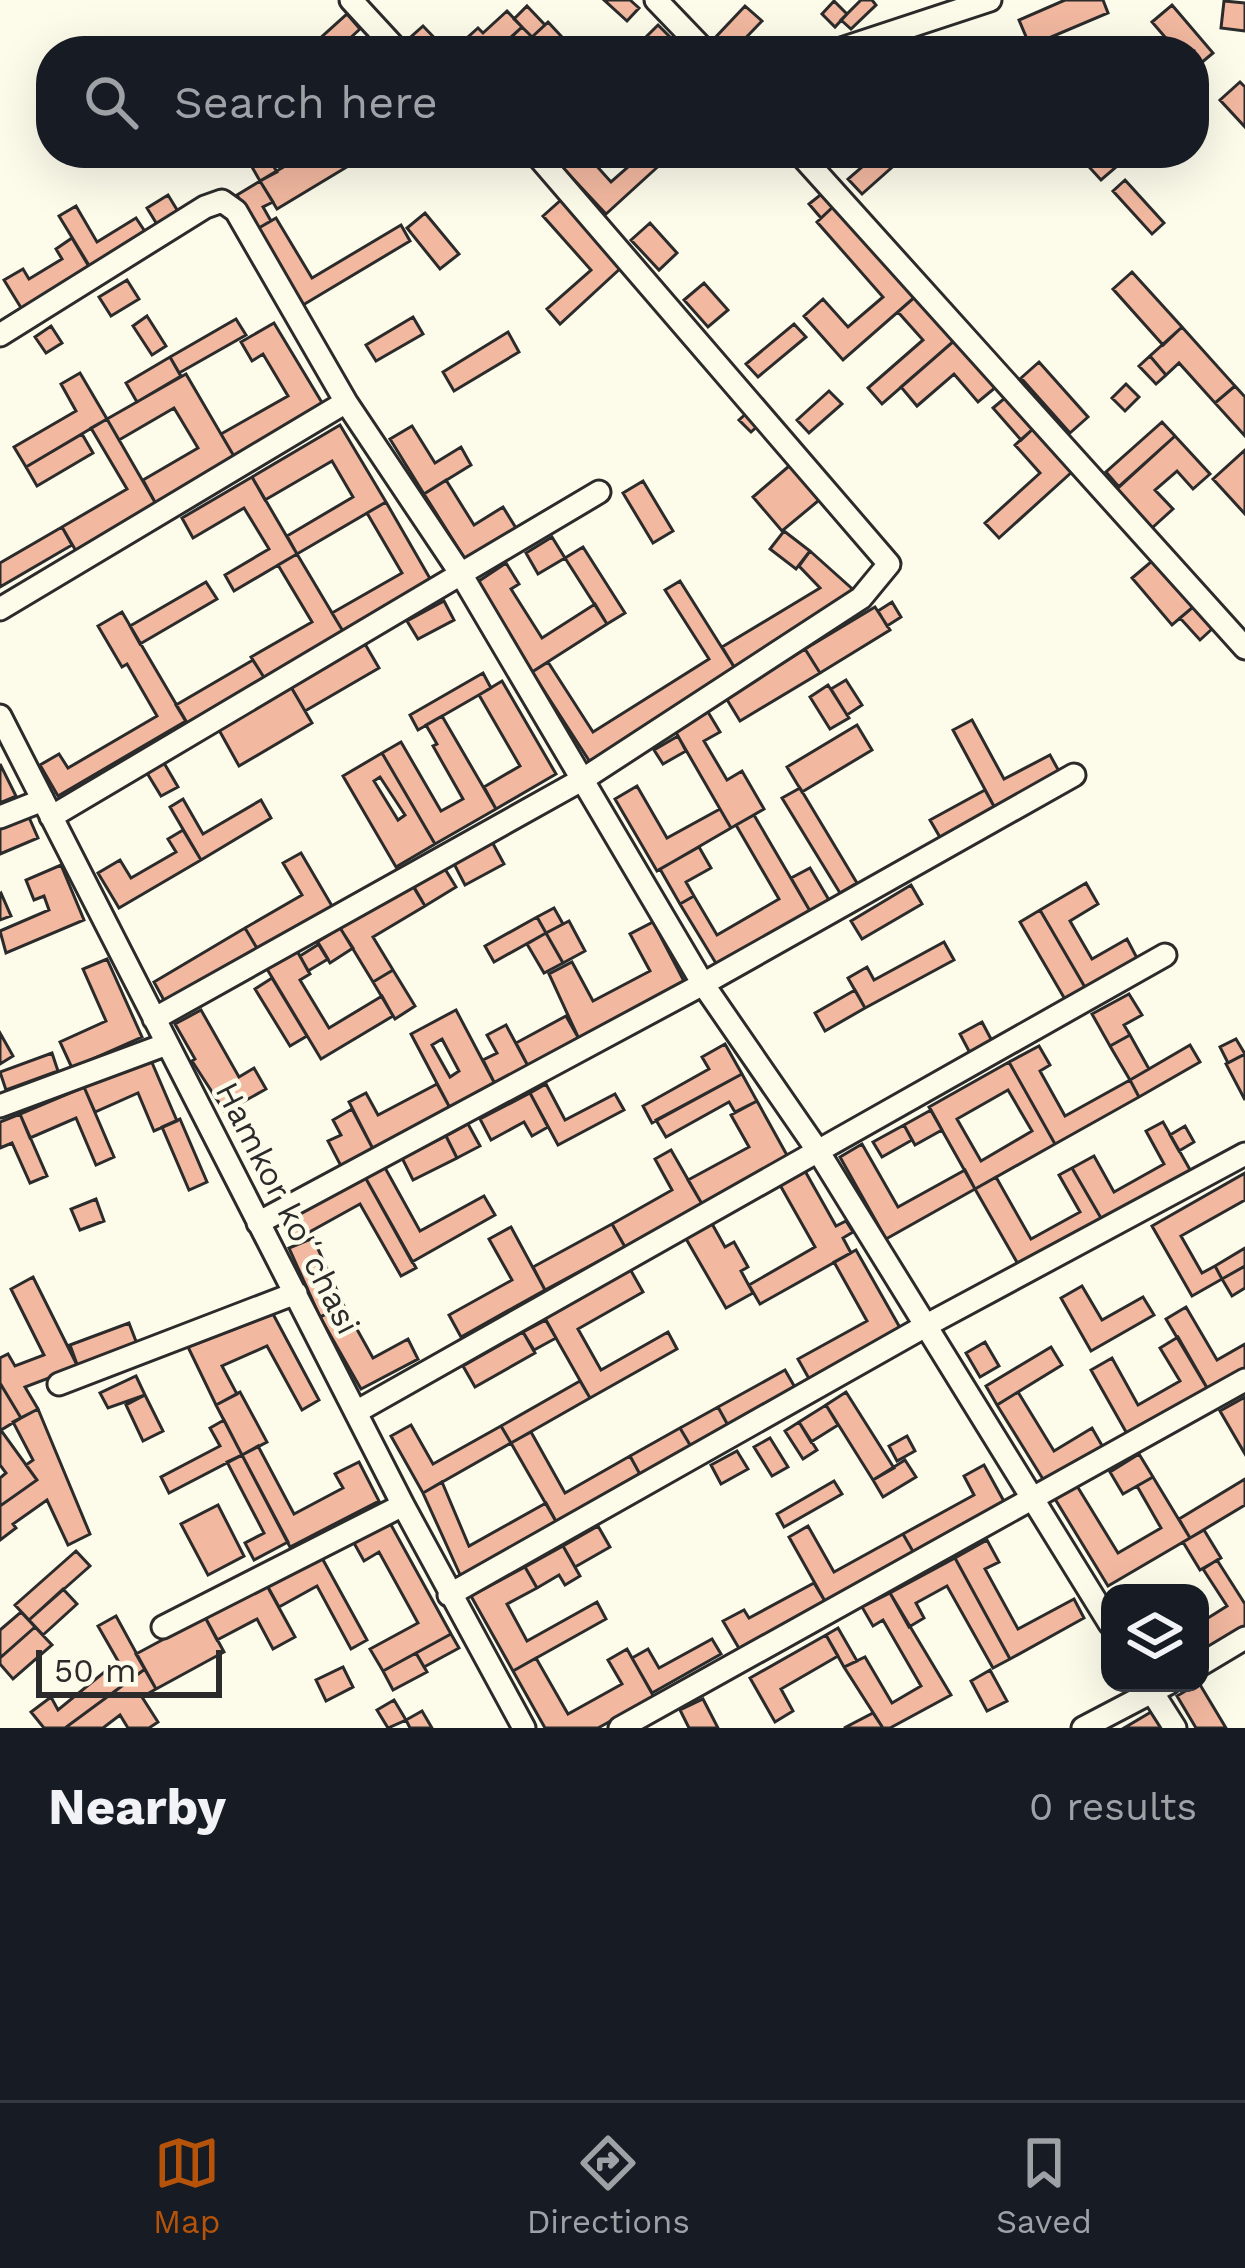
<!DOCTYPE html>
<meta charset="utf-8">
<style>
body{margin:0;font-family:"Work Sans",sans-serif;background:#242831;color:#f1f3f6}
.controls{position:absolute;right:36px;bottom:36px;display:grid;overflow:hidden;border-radius:24px;box-shadow:0 12px 48px #0002}
.controls button{width:108px;height:108px;display:grid;place-items:center;padding:0;border:0;border-bottom:3px solid #363941;background:#171b24;color:#f1f3f6;font:60px sans-serif}
.scale{position:absolute;left:36px;bottom:30px;width:186px;box-sizing:border-box;padding-left:12px;border:6px solid #2b2b2b;border-top:0;font-size:33px;line-height:42px;white-space:nowrap;color:#2b2b2b;-webkit-text-stroke:9px #fdfbea;paint-order:stroke}
.list{margin:0;padding:0;list-style:none}
h2{display:flex;justify-content:space-between;align-items:center;height:156px;margin:0;padding:0 48px;font-size:51px}
h2 small{font-size:39px;font-weight:400;color:#9ea1a6}
.icon{flex:none;width:66px;height:66px;fill:none;stroke:currentColor;stroke-width:2;stroke-linecap:round;stroke-linejoin:round}
.map{position:relative;flex:none;width:1245px;height:1728px;overflow:hidden}
.search{position:absolute;background:#171b24;box-shadow:0 12px 48px #0002;left:36px;right:36px;top:36px;height:132px;display:flex;align-items:center;gap:30px;box-sizing:border-box;padding:0 42px;border-radius:48px;color:#9ea1a6;font-size:45px}
.sheet{height:372px;background:#171b24}
nav{display:flex;justify-content:space-around;align-items:center;box-sizing:border-box;height:168px;border-top:3px solid #363941;background:#171b24;font-size:33px;color:#9ea1a6}
nav a{display:grid;justify-items:center;gap:6px}
nav .on{color:#b45309}
.map>svg:first-child{display:block}
.building{fill:#f2b8a0;stroke:#2b2b2b;stroke-width:3;fill-rule:evenodd}
.lines{fill:none;stroke-linecap:round;stroke-linejoin:round}
.street-casing{stroke:#2b2b2b;stroke-width:27}
.street{stroke:#fdfbea;stroke-width:21}
.labels{text-anchor:middle;dominant-baseline:central;stroke-width:9;stroke-linejoin:round;paint-order:stroke}
.street-label{font-size:33px;fill:#2b2b2b;stroke:#fdfbea}
</style>
<div class="map">
<svg width="1245" height="1728" viewBox="0 0 1245 1728">
<rect width="100%" height="100%" fill="#fdfbea"/>
<!-- building -->
<path class="building" d="M604,0H630L639,8L627,21Z
M861,0H872L876,5L851,29L841,20Z
M1065,0H1103L1108,13L1030,46L1019,20Z
M834,1L847,14L835,27L822,14Z
M1224,1L1245,3V31L1221,28Z
M1172,5L1213,53L1194,69V51H1177L1152,22Z
M527,6L545,25L532,37L514,19Z
M745,6L762,21L733,51H723L712,41Z
M507,11L522,27L497,51H462L458,46L478,28L483,33Z
M347,14L360,29L336,51H306Z
M548,22L575,51H545L532,37Z
M658,25L684,51H663L647,36Z
M423,26L447,51H409L403,44Z
M522,27L532,37L545,51H522L510,38Z
M1240,82L1245,87V127L1220,100Z
M307,153H343L350,165L277,209L260,181Z
M580,153H585L611,182L636,160L629,153H655L663,162L606,214L563,168Z
M878,153H908L862,194L848,179Z
M1085,153H1101L1115,168L1101,180L1080,157Z
M268,157L277,172L260,181L252,167Z
M1125,180L1164,223L1152,234L1113,191Z
M260,181L273,202L263,207L271,221L257,229L237,195Z
M824,192L835,205L821,218L809,204Z
M168,195L179,213L158,226L147,208Z
M562,199L623,266L560,324L547,309L591,270L543,216Z
M835,205L916,296L843,360L804,316L823,299L848,327L883,297L817,222Z
M76,206L97,242L136,218L146,233L90,267L59,216Z
M425,213L459,254L440,269L407,228Z
M276,218L312,278L401,225L410,241L303,305L257,229Z
M650,223L677,253L659,270L631,240Z
M72,238L91,270L23,311L4,280L23,269L29,279L62,259L56,249Z
M1132,272L1182,327L1163,345L1113,289Z
M127,280L139,299L111,316L99,297Z
M704,283L728,310L708,327L684,300Z
M916,296L955,340L882,404L868,388L923,340L898,312Z
M147,316L166,346L152,355L133,326Z
M413,317L423,334L376,361L366,345Z
M236,319L246,335L179,373L170,357Z
M274,323L324,406L235,458L221,434L288,396L263,354L252,361L241,342Z
M794,324L806,337L758,377L746,364Z
M51,326L62,343L46,353L35,337Z
M1182,327L1235,386L1215,403L1179,363L1166,375L1150,356Z
M508,332L519,352L454,391L443,372Z
M955,340L996,387L978,402L954,374L917,406L901,387Z
M1150,356L1166,375L1156,384L1139,366Z
M170,357L181,376L137,402L126,383Z
M1039,362L1088,417L1070,433L1021,378Z
M80,373L107,419L26,467L14,447L76,411L61,384Z
M186,374L235,458L156,504L143,480L198,448L174,408L119,440L107,419Z
M1126,384L1139,397L1125,411L1112,398Z
M1235,386L1245,397V436L1215,403Z
M829,391L842,404L809,433L797,420Z
M1006,397L1034,428L1021,440L993,408Z
M750,410L762,422L751,432L739,420Z
M107,419L156,504L76,551L62,527L127,489L91,428Z
M1162,422L1175,436L1119,487L1106,472Z
M340,425L386,502L297,554L287,536L353,497L332,461L265,500L252,477Z
M412,426L435,463L461,447L471,465L424,494L390,439Z
M1034,428L1073,471L999,538L985,523L1040,473L1015,445Z
M82,434L93,453L37,486L26,467Z
M1175,436L1210,474L1193,489L1177,471L1155,490L1173,509L1152,528L1116,489Z
M1245,450V514L1213,479Z
M795,461L824,496L782,531L753,497Z
M252,477L297,554L234,591L225,575L269,549L244,508L193,538L182,518Z
M446,480L474,525L503,507L516,528L465,559L424,494Z
M643,481L673,531L653,543L623,493Z
M386,502L432,582L344,633L332,613L402,573L367,513Z
M62,527L72,545L0,587V563Z
M784,531L810,551L796,569L770,549Z
M552,537L565,558L538,574L526,553Z
M583,547L625,613L607,624L565,558Z
M810,551L858,594L736,670L722,647L820,588L799,566Z
M297,554L344,633L265,679L251,657L312,622L278,565Z
M1152,561L1193,607L1172,625L1132,578Z
M506,563L519,584L511,589L542,638L595,604L607,624L532,672L476,583Z
M680,581L736,670L590,762L532,672L548,662L593,732L709,659L665,590Z
M206,582L217,599L140,644L130,626Z
M444,601L454,620L418,639L407,621Z
M892,602L901,617L887,626L878,611Z
M875,607L890,630L820,673L805,649Z
M1193,607L1212,629L1200,640L1180,618Z
M122,612L186,721L58,796L40,765L59,754L68,768L157,716L127,664L122,667L98,626Z
M365,644L379,668L305,711L291,687Z
M805,649L820,673L740,721L726,698Z
M253,660L265,679L188,725L176,705Z
M483,673L491,688L418,730L410,715Z
M846,680L862,705L847,715L831,689Z
M502,681L556,774L496,809L484,787L520,766L479,695Z
M828,685L849,718L830,729L810,697Z
M291,687L312,723L239,766L219,730Z
M708,712L720,732L704,741L727,780L742,771L764,809L731,828L675,731Z
M442,716L496,809L435,844L382,753L401,742L441,811L463,799L433,746L437,744L426,725Z
M972,720L1004,779L1050,755L1061,775L996,810L953,730Z
M857,725L872,750L802,792L787,767Z
M678,736L686,751L663,764L654,750Z
M382,753L435,844L396,867L343,776ZM380,777L405,815L398,820L374,781Z
M164,763L178,787L161,796L147,773Z
M0,764L16,796L0,803Z
M637,786L667,838L720,809L731,828L657,871L615,799Z
M800,788L857,883L840,893L782,798Z
M985,790L996,810L941,839L930,820Z
M183,799L203,834L261,800L271,818L201,860L170,807Z
M28,815L38,838L0,854V827Z
M754,815L810,911L717,965L680,904L694,896L717,935L779,899L736,825Z
M183,830L201,860L119,908L98,873L120,860L131,878L176,852L168,839Z
M491,840L504,864L465,885L452,860Z
M699,847L711,868L686,882L694,896L680,904L660,869Z
M301,853L332,906L258,950L245,928L302,895L283,863Z
M61,865L84,920L6,953L0,931L49,910L44,896L34,900L26,880Z
M810,868L829,900L810,911L791,878Z
M445,869L456,887L425,906L414,887Z
M411,883L425,906L373,937L393,970L373,982L339,926Z
M1086,883L1098,904L1070,921L1092,959L1127,939L1138,960L1086,989L1040,910Z
M911,885L922,904L862,939L851,921Z
M1,893L11,916L0,920V894Z
M554,908L563,924L546,933L537,917Z
M1040,910L1086,989L1066,1001L1020,922Z
M537,917L546,933L494,962L485,946Z
M569,921L585,951L563,963L546,933Z
M653,922L685,983L579,1039L549,974L572,962L593,1001L650,971L630,934Z
M245,928L258,950L166,1004L154,982Z
M340,928L353,948L330,963L317,942Z
M546,933L563,963L544,973L527,944Z
M944,942L954,960L865,1008L848,978L867,967L874,980Z
M319,944L328,959L308,971L300,956Z
M297,951L310,974L300,980L329,1028L382,996L393,1016L321,1059L267,969Z
M107,959L142,1037L72,1068L60,1042L106,1021L83,969Z
M393,970L415,1006L395,1019L373,982Z
M272,978L307,1036L290,1046L255,989Z
M855,990L865,1008L825,1031L815,1013Z
M1129,994L1142,1015L1124,1025L1130,1035L1110,1046L1092,1014Z
M201,1010L239,1077L254,1068L266,1089L225,1112L192,1061L195,1059L175,1024Z
M456,1010L495,1084L450,1108L411,1034ZM442,1039L459,1071L450,1077L432,1045Z
M566,1016L579,1039L528,1066L516,1043Z
M982,1022L992,1041L970,1053L960,1034Z
M506,1025L528,1066L495,1084L483,1060L497,1053L487,1035Z
M0,1033L13,1056L0,1064Z
M1130,1035L1149,1069L1130,1080L1110,1046Z
M1236,1039L1245,1054L1228,1063L1220,1047Z
M725,1044L742,1074L652,1123L643,1106L709,1069L702,1057Z
M1190,1045L1200,1062L1139,1097L1130,1080Z
M1039,1046L1050,1065L1040,1071L1065,1116L1130,1080L1139,1097L1055,1144L1009,1062Z
M52,1053L58,1071L6,1090L0,1072Z
M1245,1054V1100L1226,1064Z
M150,1058L177,1121L154,1131L138,1093L95,1112L84,1087Z
M1009,1062L1055,1144L975,1189L929,1107ZM1008,1090L1032,1131L981,1161L957,1119Z
M742,1074L757,1101L735,1112L729,1102L666,1137L656,1120Z
M437,1084L450,1108L373,1149L349,1102L366,1093L378,1115Z
M546,1084L565,1120L615,1094L624,1110L558,1145L530,1093Z
M84,1087L114,1157L96,1165L76,1118L30,1138L20,1114Z
M530,1093L548,1127L532,1136L524,1122L491,1140L480,1119Z
M757,1101L788,1157L702,1204L688,1180L749,1147L731,1115Z
M352,1109L373,1149L341,1166L328,1141L341,1135L333,1120Z
M931,1110L942,1130L915,1145L904,1125Z
M20,1114L47,1176L30,1183L12,1143L0,1148V1122Z
M180,1119L207,1182L189,1190L162,1127Z
M1163,1122L1193,1175L1105,1225L1072,1168L1094,1156L1114,1192L1164,1164L1146,1131Z
M468,1124L480,1146L457,1158L446,1136Z
M904,1125L912,1140L882,1157L873,1142Z
M1185,1126L1194,1142L1179,1151L1170,1135Z
M446,1136L457,1158L413,1180L402,1158Z
M862,1144L898,1207L965,1170L975,1189L886,1239L840,1157Z
M671,1150L702,1204L625,1247L612,1224L672,1190L655,1159Z
M384,1166L420,1231L484,1196L495,1215L412,1262L365,1177Z
M1072,1168L1105,1225L1022,1271L975,1189L996,1177L1031,1239L1080,1212L1059,1175Z
M805,1171L836,1226L846,1221L853,1232L843,1238L851,1253L760,1304L749,1285L815,1247L780,1185Z
M1245,1173V1200L1181,1236L1202,1273L1215,1266L1222,1279L1192,1296L1152,1226Z
M365,1177L416,1268L401,1276L360,1204L295,1240L284,1222Z
M96,1199L104,1221L80,1230L71,1209Z
M711,1222L725,1247L734,1242L748,1267L741,1271L753,1293L726,1308L685,1237Z
M612,1224L625,1247L545,1290L533,1267Z
M511,1227L545,1290L461,1337L449,1315L512,1280L489,1239Z
M313,1238L344,1306L320,1317L289,1248Z
M1245,1248V1266L1222,1279L1215,1266Z
M856,1250L903,1333L812,1384L798,1359L867,1321L834,1262Z
M1245,1266V1288L1232,1296L1222,1279Z
M630,1269L643,1292L578,1329L601,1370L668,1332L677,1349L590,1398L544,1317Z
M33,1277L78,1367L25,1387L38,1409L21,1418L0,1383V1358L8,1354L15,1366L44,1355L11,1289Z
M1082,1286L1102,1320L1143,1297L1154,1315L1091,1351L1061,1298Z
M344,1306L373,1358L408,1339L418,1359L361,1389L320,1317Z
M1186,1307L1217,1360L1245,1344V1373L1210,1393L1166,1319Z
M273,1314L319,1400L302,1410L267,1346L222,1366L237,1394L216,1405L188,1347Z
M546,1320L556,1338L534,1350L523,1332Z
M129,1323L137,1344L78,1367L70,1345Z
M523,1332L535,1353L475,1387L463,1366Z
M1178,1337L1210,1393L1130,1439L1091,1370L1112,1358L1138,1405L1180,1381L1160,1348Z
M985,1342L999,1366L980,1377L966,1353Z
M1051,1347L1062,1365L997,1405L986,1386Z
M785,1370L797,1391L730,1429L718,1407Z
M136,1376L145,1395L108,1408L100,1393Z
M580,1381L590,1398L511,1443L501,1426Z
M0,1383L21,1418L1,1430L0,1429Z
M240,1392L267,1442L242,1455L216,1405Z
M846,1392L894,1468L873,1480L826,1405Z
M1018,1392L1054,1451L1092,1428L1104,1449L1046,1484L997,1405Z
M145,1395L163,1431L143,1441L126,1405Z
M1245,1397V1454L1220,1411Z
M826,1405L838,1425L811,1442L799,1422Z
M718,1407L730,1429L693,1450L680,1428Z
M38,1409L90,1534L68,1545L47,1500L13,1524L16,1528L0,1540V1506L37,1480L26,1465L33,1460L13,1422Z
M224,1420L242,1455L169,1493L161,1477L220,1446L210,1428Z
M799,1422L817,1450L803,1459L785,1431Z
M411,1425L433,1464L501,1426L511,1443L423,1493L391,1436Z
M680,1428L693,1450L642,1478L630,1456Z
M0,1429L37,1480L0,1506V1478L6,1473L0,1465Z
M531,1432L565,1493L630,1456L642,1478L558,1525L511,1443Z
M907,1436L915,1451L897,1461L889,1446Z
M770,1438L788,1467L772,1476L754,1447Z
M258,1446L294,1514L343,1488L335,1474L359,1462L379,1501L290,1547L242,1455Z
M737,1451L748,1469L721,1484L711,1465Z
M1139,1454L1153,1477L1123,1494L1110,1472Z
M242,1455L288,1542L254,1560L245,1543L264,1533L227,1462Z
M905,1460L916,1477L883,1497L873,1480Z
M984,1465L1006,1505L915,1555L903,1534L974,1495L964,1476Z
M1153,1477L1190,1538L1108,1586L1055,1499L1077,1486L1118,1553L1161,1528L1137,1486Z
M1245,1479V1505L1190,1538L1179,1519Z
M834,1481L842,1494L784,1527L777,1514Z
M442,1482L469,1546L546,1503L558,1525L462,1579L423,1493Z
M218,1505L244,1556L208,1575L181,1524Z
M390,1523L451,1634L383,1671L370,1649L418,1623L379,1552L364,1561L354,1543Z
M598,1526L610,1547L575,1567L563,1546Z
M808,1526L834,1572L903,1534L915,1555L826,1603L789,1537Z
M1204,1530L1221,1558L1200,1570L1183,1542Z
M987,1540L999,1562L985,1569L1018,1629L1074,1599L1084,1618L1010,1659L955,1558Z
M563,1546L580,1576L565,1585L559,1575L537,1588L525,1567Z
M76,1551L90,1566L29,1620L15,1605Z
M322,1558L367,1640L351,1649L317,1586L279,1607L268,1587Z
M955,1558L1010,1659L993,1668L947,1586L916,1603L924,1618L909,1627L890,1593Z
M1217,1560L1245,1604V1627L1200,1655V1623L1227,1606L1203,1569Z
M525,1567L537,1588L507,1604L527,1641L597,1602L606,1619L513,1671L471,1596Z
M814,1583L826,1603L740,1650L723,1621L744,1610L749,1618Z
M266,1584L295,1637L273,1649L257,1619L217,1640L205,1617Z
M63,1589L77,1604L43,1635L29,1620Z
M890,1593L951,1695L890,1728H883L844,1667L865,1657L892,1703L921,1686L883,1620L873,1626L862,1607Z
M21,1612L35,1627L0,1658V1630Z
M116,1616L145,1669L65,1728H44L31,1712L51,1697L58,1710L118,1661L98,1626Z
M205,1617L224,1652L156,1689L136,1654Z
M35,1627L52,1645L13,1679L0,1664V1658Z
M838,1628L857,1661L844,1667L826,1635Z
M451,1634L459,1648L424,1667L416,1653Z
M826,1635L838,1656L781,1689L793,1711L775,1722L750,1678Z
M712,1639L721,1654L652,1693L632,1658L648,1649L659,1668Z
M627,1649L654,1697L598,1728H545L513,1671L536,1658L568,1714L622,1684L608,1660Z
M416,1653L427,1672L393,1690L383,1671Z
M343,1667L353,1687L326,1701L316,1680Z
M145,1669L156,1689L142,1697L158,1722L149,1728H128L120,1715L103,1728H65Z
M990,1670L1007,1701L987,1711L971,1681Z
M1199,1683L1226,1728H1196L1177,1696Z
M703,1699L718,1728H689L680,1710Z
M394,1700L406,1720L388,1728L377,1710Z
M422,1711L432,1728H410L406,1720Z
M1151,1712L1161,1728H1124Z
M873,1713L883,1728H844Z"/>
<g class="lines">
<defs>
<path id="street" d="M351,0L398,51
M656,0L705,51
M835,51L990,0
M799,153L1245,648
M0,335L205,207L222,201L236,211L346,402L461,574L703,984L818,1151L1110,1624
M0,609L346,402
M0,716L403,1505L524,1728
M0,817L43,800
M51,817L599,492
M154,1019L585,778L861,598L889,564L535,153
M0,1106L167,1044
M258,1223L703,984L1074,775
M59,1384L296,1293
M356,1412L1165,955
M449,1595L927,1325L1245,1154
M163,1627L403,1505
M1200,1665L1245,1638
M1147,1684L1175,1728
M620,1728L1245,1380
M1083,1728L1169,1683"/>
</defs>
<!-- street casing -->
<use href="#street" class="street-casing"/>
<!-- street -->
<use href="#street" class="street"/>
</g>
<g class="labels">
<!-- street labels -->
<g class="street-label">
<text transform="translate(288 1208) rotate(63)">Hamkor koʻchasi</text>
</g>
</g>
</svg>
<div class="controls">
<button><svg class="icon" aria-label="layers" viewBox="0 0 24 24"><path d="M12 4l9 5-9 5-9-5zM3 14l9 5 9-5"/></svg></button>
</div>
<div class="scale">50 m</div>
<div class="search"><svg class="icon" aria-label="search" viewBox="0 0 24 24"><circle cx="10" cy="10" r="6"/><path d="M15 15l6 6"/></svg>Search here</div>
</div>
<section class="sheet">
<h2>Nearby<small>0 results</small></h2>
<ul class="list">
</ul>
</section>
<nav>
<a class="on"><svg class="icon" aria-label="map" viewBox="0 0 24 24"><path d="M3 6l6-2 6 2 6-2v14l-6 2-6-2-6 2zM9 4v14M15 6v14"/></svg>Map</a>
<a><svg class="icon" aria-label="directions" viewBox="0 0 24 24"><path d="M12 3l9 9-9 9-9-9zM9 14v-3h6M13 9l2 2-2 2"/></svg>Directions</a>
<a><svg class="icon" aria-label="saved" viewBox="0 0 24 24"><path d="M7 4h10v16l-5-4-5 4z"/></svg>Saved</a>
</nav>
